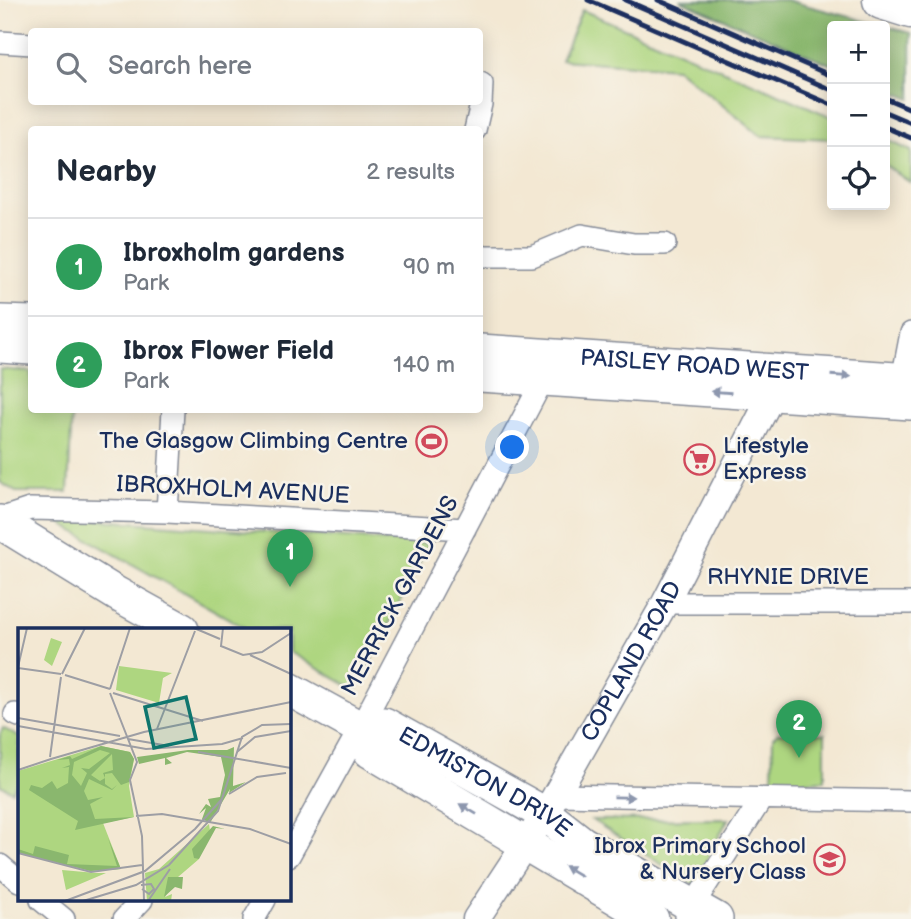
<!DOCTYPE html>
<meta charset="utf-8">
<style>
body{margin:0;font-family:"Balsamiq Sans",sans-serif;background:#f2f2f3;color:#1f2937}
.controls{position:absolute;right:21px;top:21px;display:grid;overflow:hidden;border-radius:7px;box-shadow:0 4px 18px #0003}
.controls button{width:63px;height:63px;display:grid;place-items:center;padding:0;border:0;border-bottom:2px solid #e0e1e3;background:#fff;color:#1f2937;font:35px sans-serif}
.you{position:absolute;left:513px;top:448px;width:24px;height:24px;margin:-18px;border:5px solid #fff;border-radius:50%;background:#1a73e8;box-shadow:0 0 0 10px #1a73e833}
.badge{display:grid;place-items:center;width:46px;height:46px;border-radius:50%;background:#2563eb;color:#fff;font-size:23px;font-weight:700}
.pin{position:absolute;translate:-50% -58px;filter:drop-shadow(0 2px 4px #0008)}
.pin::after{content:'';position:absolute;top:37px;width:24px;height:21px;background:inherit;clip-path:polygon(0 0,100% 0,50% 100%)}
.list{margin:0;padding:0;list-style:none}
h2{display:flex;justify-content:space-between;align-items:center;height:91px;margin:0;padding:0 28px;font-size:30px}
h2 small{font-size:23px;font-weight:400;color:#747a83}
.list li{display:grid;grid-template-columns:46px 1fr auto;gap:21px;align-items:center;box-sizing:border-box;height:98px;padding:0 28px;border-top:2px solid #e0e1e3}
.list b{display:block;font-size:26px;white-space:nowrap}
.list p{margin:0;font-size:23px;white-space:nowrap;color:#747a83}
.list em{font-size:23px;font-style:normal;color:#747a83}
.icon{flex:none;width:38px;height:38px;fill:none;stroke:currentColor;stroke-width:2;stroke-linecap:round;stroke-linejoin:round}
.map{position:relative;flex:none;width:911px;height:919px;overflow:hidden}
.search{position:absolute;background:#fff;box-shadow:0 4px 18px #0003;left:28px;top:28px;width:455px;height:77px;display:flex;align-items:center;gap:18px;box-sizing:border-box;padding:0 24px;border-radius:7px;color:#747a83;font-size:26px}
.panel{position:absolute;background:#fff;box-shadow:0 4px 18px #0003;left:28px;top:126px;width:455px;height:287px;border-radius:7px}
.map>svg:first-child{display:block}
.green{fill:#aed680;stroke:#64826f;stroke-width:2}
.forest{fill:#8ab76e;stroke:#527366;stroke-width:2}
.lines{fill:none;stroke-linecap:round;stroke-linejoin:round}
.minor-casing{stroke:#878c98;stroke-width:24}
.tertiary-casing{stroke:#878c98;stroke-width:29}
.primary-casing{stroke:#878c98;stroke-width:36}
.motorway-casing{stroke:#878c98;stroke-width:41}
.minor{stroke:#fff;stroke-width:21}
.tertiary{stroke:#fff;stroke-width:26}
.primary{stroke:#fff;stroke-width:33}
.motorway{stroke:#fff;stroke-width:38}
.rail{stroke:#1b2f5e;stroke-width:5}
.oneway{fill:#8d97ae}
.labels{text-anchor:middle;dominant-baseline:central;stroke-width:5;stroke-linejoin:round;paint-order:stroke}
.street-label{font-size:23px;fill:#1b2f5e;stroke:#f7f3e8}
.poi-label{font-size:23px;fill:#1b2f5e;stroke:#f7f3e8;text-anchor:end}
.inset-road{fill:none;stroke:#9d9ea4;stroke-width:2}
.view{fill:#0f766e;fill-opacity:0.15;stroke:#0f766e;stroke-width:3.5}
.inset-edge{fill:none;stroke:#1b2f5e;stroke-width:3.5}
</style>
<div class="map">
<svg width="911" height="919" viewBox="0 0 911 919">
<rect width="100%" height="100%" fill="#f7f3e8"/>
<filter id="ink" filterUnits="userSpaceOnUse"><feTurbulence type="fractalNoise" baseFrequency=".0143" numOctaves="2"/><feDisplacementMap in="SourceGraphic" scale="14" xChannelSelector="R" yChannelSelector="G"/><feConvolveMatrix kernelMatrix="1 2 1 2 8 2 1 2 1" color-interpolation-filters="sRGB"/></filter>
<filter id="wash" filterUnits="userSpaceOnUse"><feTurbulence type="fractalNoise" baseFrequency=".00686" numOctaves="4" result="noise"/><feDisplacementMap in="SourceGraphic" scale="28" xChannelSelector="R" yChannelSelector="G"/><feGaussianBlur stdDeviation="1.57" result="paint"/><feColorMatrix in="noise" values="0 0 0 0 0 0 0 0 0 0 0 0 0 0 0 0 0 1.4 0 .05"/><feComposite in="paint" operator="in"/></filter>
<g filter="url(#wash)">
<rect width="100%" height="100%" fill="#f3e8d3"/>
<!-- green -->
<path class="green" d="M582,10L832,117V139L761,136L676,68L561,60Z
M885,139L911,151V183L885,165Z
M0,369L31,372L32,410H72L68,492H16L0,482Z
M47,516L429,544L356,690L289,652V630H249Z
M3,728L19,737V778L12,791L0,785V734Z
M778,733L825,734V780L772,783L773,737Z
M728,819L694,885L592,820Z"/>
<!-- forest -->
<path class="forest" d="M680,0H786L911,33V99L885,88V26H832V65Z"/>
</g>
<g filter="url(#ink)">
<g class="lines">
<defs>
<path id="minor" d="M0,42L32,44
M475,130L481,104L482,84L480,83
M480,256H532L582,235L634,244H665
M902,380L911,333
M167,512L173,410
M0,519L30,509L167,512L465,529
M665,603H911
M15,714L19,716
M556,795L911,801
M289,856L360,728L543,380L545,368
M0,865L19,881
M41,900L64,919
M686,916L761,800
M124,919L142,900
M254,919L265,900"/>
<g id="tertiary">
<path id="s1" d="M476,919L545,814L665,603L772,395"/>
</g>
<g id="primary">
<path d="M0,322L32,323"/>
<path d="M0,346L32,348"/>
<path id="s2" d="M480,351L911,380"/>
<path d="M480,375L911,403"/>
<path d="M0,522L117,594L182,630"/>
<path id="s3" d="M289,689L360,728L384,724L545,814L582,843L716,919"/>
<path d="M360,728L370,751L652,919"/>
</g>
<path id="motorway" d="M882,0L911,9"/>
</defs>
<!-- minor casing -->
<use href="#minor" class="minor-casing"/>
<!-- tertiary casing -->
<use href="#tertiary" class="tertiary-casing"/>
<!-- primary casing -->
<use href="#primary" class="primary-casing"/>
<!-- motorway casing -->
<use href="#motorway" class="motorway-casing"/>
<!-- minor -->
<use href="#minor" class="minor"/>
<!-- tertiary -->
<use href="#tertiary" class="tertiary"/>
<!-- primary -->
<use href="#primary" class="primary"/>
<!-- motorway -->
<use href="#motorway" class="motorway"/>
<!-- rail -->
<path class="rail" d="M588,0L832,105
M625,0L832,90
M658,0L832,76
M885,98L911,109
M885,112L911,123
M885,127L911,138"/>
</g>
<!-- one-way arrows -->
<defs><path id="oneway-solid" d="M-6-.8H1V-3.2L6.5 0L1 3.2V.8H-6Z" transform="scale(1.75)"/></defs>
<g class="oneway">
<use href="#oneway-solid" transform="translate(841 376) rotate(4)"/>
<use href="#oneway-solid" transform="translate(721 392) rotate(-176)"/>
<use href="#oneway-solid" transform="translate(624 797) rotate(1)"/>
<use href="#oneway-solid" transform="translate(468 809) rotate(-149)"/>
<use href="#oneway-solid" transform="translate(573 871) rotate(-149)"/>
</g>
</g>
<!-- icons -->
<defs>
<symbol id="stadium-ring" viewBox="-11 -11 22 22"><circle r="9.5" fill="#f7f3e8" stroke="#d1495b" stroke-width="1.5"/><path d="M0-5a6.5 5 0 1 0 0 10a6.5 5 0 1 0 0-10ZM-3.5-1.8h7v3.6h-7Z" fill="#d1495b"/></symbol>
<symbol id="supermarket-ring" viewBox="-11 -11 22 22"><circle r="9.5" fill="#f7f3e8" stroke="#d1495b" stroke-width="1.5"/><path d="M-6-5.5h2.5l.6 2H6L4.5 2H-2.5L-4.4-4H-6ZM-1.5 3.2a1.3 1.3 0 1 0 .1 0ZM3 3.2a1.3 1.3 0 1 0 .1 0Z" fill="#d1495b"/></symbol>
<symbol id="school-ring" viewBox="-11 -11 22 22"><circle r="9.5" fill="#f7f3e8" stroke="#d1495b" stroke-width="1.5"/><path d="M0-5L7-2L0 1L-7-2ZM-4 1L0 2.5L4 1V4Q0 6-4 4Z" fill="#d1495b"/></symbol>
</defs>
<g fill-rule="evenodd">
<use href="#stadium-ring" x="414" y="424" width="35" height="35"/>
<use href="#supermarket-ring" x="682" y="442" width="35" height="35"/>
<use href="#school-ring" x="812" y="842" width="35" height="35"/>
</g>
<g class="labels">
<!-- street labels -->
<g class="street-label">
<text stroke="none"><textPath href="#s2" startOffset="215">PAISLEY ROAD WEST</textPath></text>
<text transform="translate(233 490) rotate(3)">IBROXHOLM AVENUE</text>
<text x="788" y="577">RHYNIE DRIVE</text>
<text transform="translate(400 596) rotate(-62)">MERRICK GARDENS</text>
<text stroke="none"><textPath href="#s1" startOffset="301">COPLAND ROAD</textPath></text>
<text stroke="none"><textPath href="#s3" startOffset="222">EDMISTON DRIVE</textPath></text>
</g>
<!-- poi labels -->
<g class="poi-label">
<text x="408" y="441">The Glasgow Climbing Centre</text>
<text x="723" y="446" text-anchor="start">Lifestyle<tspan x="723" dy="26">Express</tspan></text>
<text x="806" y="846">Ibrox Primary School<tspan x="806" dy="26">&amp; Nursery Class</tspan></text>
</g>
</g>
<!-- overview -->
<g transform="translate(18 628)">
<rect width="273" height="273" fill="#f3e8d3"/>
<path d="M33,10L44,14L34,38L26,32ZM101,38L154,45L145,50L141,75L98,62ZM83,118L112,124L116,131L111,158L116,189L85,195L103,241L73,243L0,225V143ZM191,196L192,203L176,224L181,231L160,249L147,269L154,266L153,273H129L127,245L141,241ZM44,242L78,245H88L48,262Z" fill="#aed680"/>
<path d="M83,118L112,124L116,131L111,154L103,157L94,145L87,146V156L94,161L99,157L94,162L71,151L66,163L70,172L85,169L72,176L77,191L116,189L57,202L60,193L11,162L13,157L24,160L34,153L39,161L50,155L51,139L44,140L52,137L51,131L39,132L52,128L54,131ZM82,122L92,125L71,141L63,140L69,145L63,158L54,147L56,134ZM94,126L95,142L85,145L87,150L82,153L73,147ZM216,119L215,158L228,154L211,165L212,161L192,195L184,191L188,180L181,186L188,176L193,179L190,171L202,169L207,147L203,129L169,124L148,130L154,135L147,137V130L121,136L119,129L170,122H209ZM195,198L207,201L198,200L181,231L176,230L174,221ZM90,210L103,241L72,243L0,225V221L15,226L17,218L51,227L49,236L99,238ZM150,249H165L164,261L157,259L146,269Z" fill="#8ab76e" fill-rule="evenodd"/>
<path class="inset-road" d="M176,0L202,11M205,0L203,18L225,27L244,24L273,5M232,27L273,46M0,39L9,0M0,40L43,46M44,46L67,0M47,47L92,61M92,61L112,0M92,65L119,134L112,152L124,208L126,273M95,65L185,93M0,90L102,108M0,98L128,121L204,116L225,110M139,101L177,3M110,111L151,118M180,124L273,140M219,124L237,109L273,103M32,129L43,49M33,131L126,104L273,74M0,142L33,131M211,166L239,149L268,145M118,188L144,186L232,201L273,216M0,225L73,244L124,237M123,257L133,256L136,261L131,266L124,261M47,273L127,243L177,201L204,171M65,273L118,257L151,237L200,183L224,109L244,97L273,96M130,273L152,241"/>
<path class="view" d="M168,69L178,111L136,120L127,79Z"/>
<rect width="273" height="273" class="inset-edge"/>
</g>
</svg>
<div class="controls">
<button>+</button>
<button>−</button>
<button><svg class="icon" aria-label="locate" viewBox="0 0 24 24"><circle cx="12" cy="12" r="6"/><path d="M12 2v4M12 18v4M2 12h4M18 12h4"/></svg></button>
</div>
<div class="you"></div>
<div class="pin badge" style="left:290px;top:587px;background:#2e9e5b">1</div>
<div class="pin badge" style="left:799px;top:758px;background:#2e9e5b">2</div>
<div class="search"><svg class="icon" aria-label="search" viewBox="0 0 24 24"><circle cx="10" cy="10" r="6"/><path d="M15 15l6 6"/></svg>Search here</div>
<section class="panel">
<h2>Nearby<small>2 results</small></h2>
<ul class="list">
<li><span class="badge" style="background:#2e9e5b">1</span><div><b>Ibroxholm gardens</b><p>Park</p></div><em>90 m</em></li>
<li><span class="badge" style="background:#2e9e5b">2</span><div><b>Ibrox Flower Field</b><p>Park</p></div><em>140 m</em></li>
</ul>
</section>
</div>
